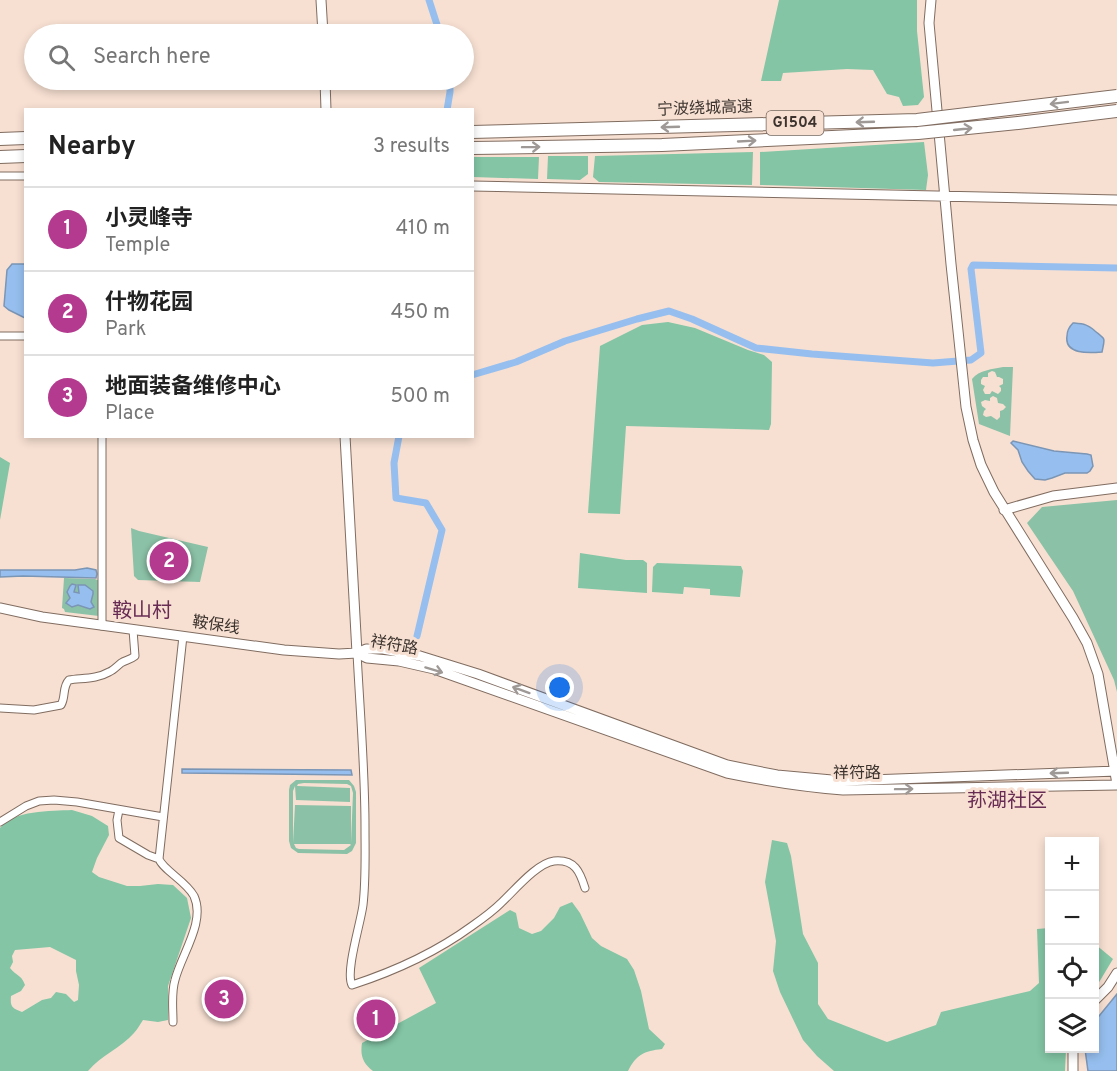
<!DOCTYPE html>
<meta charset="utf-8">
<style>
body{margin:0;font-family:Overpass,"Noto Sans SC",sans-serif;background:#f6f6f6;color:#222}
.controls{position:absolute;right:18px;bottom:18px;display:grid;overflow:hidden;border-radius:0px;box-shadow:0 3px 9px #0003}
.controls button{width:54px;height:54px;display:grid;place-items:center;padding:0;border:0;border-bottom:2px solid #e0e0e0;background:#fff;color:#222;font:30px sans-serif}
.you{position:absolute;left:560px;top:688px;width:21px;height:21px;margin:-15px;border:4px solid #fff;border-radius:50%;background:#1a73e8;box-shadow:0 0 0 9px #1a73e833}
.badge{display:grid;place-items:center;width:39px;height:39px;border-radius:50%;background:#b33a8e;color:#fff;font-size:20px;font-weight:700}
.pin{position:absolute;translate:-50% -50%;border:3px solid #fff;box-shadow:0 2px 6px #0006}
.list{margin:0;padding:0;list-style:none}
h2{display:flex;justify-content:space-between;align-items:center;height:78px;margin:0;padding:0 24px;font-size:26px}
h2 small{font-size:20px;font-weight:400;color:#767676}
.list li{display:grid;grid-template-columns:39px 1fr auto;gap:18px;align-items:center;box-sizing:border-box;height:84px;padding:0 24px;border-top:2px solid #e0e0e0}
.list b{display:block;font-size:22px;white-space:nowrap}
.list p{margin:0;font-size:20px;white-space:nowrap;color:#767676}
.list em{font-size:20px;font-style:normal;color:#767676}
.icon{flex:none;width:33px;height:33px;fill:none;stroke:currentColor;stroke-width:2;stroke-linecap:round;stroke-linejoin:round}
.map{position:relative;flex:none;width:1117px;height:1071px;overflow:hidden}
.search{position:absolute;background:#fff;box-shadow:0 3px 9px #0003;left:24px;top:24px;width:450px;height:66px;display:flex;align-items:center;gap:15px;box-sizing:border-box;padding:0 21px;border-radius:33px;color:#767676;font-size:22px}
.panel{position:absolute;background:#fff;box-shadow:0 3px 9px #0003;left:24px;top:108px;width:450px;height:330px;border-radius:0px}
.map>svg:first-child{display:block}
.green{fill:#8bc1a6;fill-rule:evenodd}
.forest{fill:#83c5a5;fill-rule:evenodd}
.water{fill:#96bfef;stroke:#7b95b5;stroke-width:1.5}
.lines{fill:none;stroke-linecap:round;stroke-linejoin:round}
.canal{stroke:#96bfef;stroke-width:7}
.street-casing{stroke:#806c60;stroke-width:9}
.secondary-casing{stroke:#806c60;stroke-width:11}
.highway-casing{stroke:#806c60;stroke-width:14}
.street{stroke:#fff;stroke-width:7}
.secondary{stroke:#fff;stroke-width:9}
.highway{stroke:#fff;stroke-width:12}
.highway-bridge-casing{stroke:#806c60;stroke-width:14;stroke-linecap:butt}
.highway-bridge{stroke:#fff;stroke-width:12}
.oneway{stroke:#9e9996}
.labels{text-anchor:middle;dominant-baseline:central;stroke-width:6;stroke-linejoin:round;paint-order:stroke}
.shield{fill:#f7e0d2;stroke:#74675f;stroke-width:1.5}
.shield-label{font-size:15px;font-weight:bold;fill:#3c332e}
.street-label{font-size:16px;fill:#3c332e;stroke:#f7e0d2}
.quarter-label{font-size:20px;fill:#682c54;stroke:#f7e0d2}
</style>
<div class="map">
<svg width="1117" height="1071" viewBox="0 0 1117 1071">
<rect width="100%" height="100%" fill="#f7e0d2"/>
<!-- green -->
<path class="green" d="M1003,367H1013L1010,436L979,424L972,379C979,370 993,369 1003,367ZM992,371L995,372L997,377H999L1003,379V384L999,386L1001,388V391L998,394L992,391L990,394H985L983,390L985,386L981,384V380L983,377H988V373ZM993,396L997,398L998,403L1003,404L1006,407L1003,410L1000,411V417L997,420L991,416L986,417L983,415L984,411L986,409L982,406L981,402L985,400L990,401V398Z
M1117,500V692L1114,680L1073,591L1027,523L1042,507Z
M131,528L139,531L208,547L200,582L138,580L134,576Z
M64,578L95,579L100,581L99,616L65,612L64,609L62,608Z
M296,780H349L354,786L356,792V843L352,851L347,854L298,853L291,848L289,841V790L290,785ZM304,783L347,784L351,786L353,793L351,843V806L295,805L293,843V791L295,786L296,800L350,802V788L297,786L298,784ZM294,844H350L351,845L344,850L299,849L296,848Z"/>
<!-- forest -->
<path class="forest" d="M779,0H917V31L924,97L918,105L903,106L899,97L887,94L873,70L847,69L783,73L781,81H761Z
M924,142L928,175L926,190L760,185V152Z
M753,152L752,185L599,182L593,177L595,156Z
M548,156H588V174L580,180L547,179Z
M473,157H539L538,179L473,177Z
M668,322L695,328L748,350L764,355L772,362L771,424L769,430L626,426L620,514L588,513L600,346L642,325Z
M0,457L10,463L0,520Z
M580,553L626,560H643L647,563V593L578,588Z
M657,563L741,566L743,571L740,597L710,595V589L684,587L683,594L652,592L653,567Z
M72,810L92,816L108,826L109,835L97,858L92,872L99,877L127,886H140L158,884L173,885L187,898L191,918L168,986V1020L158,1022L143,1020C140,1024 138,1029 134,1033C121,1048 101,1055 88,1071H0V828C13,810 51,811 72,810ZM50,947L76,960V971L79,985L78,1000L74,1002L66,994L56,992L51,998L42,1000L22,1012C12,1008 10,1007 11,996L21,991L25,985C21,974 16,976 10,968L13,962L12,956L15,950Z
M772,840L787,843L791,856L803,934L818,963V1004L828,1019L887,1042L936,1025L941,1012L1030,991L1039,983L1037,929L1049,928L1050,1048L1066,1049L1065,1071H834L817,1056L803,1040L780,992L773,971L776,941L765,882Z
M572,902L580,913L592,938L601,946L627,959L634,970L641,991L649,1029L665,1044L662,1049C644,1051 636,1055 628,1071H373C363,1063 360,1056 362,1043L436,1003L419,968L510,910L516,913L519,928L532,934L541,931L554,918L560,907Z
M1095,944L1113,959L1095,989Z"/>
<!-- water -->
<path class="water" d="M12,264H25V318L9,310L4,306L7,270Z
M1073,323C1084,324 1087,324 1095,331C1106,340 1105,337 1102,352C1090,353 1064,355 1067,336C1067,331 1069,327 1073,323Z
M1013,441L1054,451L1087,454L1091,455L1093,466L1090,471L1087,473H1065L1052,478L1045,480L1035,479L1028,471L1022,462L1018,450L1011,443Z
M87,568L96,570L97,574L96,578L23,576L0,577V570H75Z
M72,584L76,585L74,592L79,593L78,585H85L93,591V594L91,602L94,607L90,609L78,605L72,607L66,603L70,598L67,592L70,586Z
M182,769L351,770L352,775L182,773Z
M1117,994V1071H1088L1085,1049L1094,1048L1095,1021Z"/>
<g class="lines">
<!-- canal -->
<path class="canal" d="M429,0L440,34
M447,110L450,92V80
M472,375L516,362L565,341L637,319L669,311L692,319L756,348L812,354L933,363L971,360L981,353L971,269L973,265L1117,268
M399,436L394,463L396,498L426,503L442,530L417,636"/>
<defs>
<path id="street" d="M0,176H26
M0,336H26
M102,626V436
M357,653C360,711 365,769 365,827C365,853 366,879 363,905C361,922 345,972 352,985C395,971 435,953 472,926C482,919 492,912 501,903C514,891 537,863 554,861C575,859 580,872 585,888
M0,708L34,710L61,705C66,697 62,687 69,680C83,678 97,679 109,672C114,670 117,666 121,663C126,660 130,660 135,656L133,630
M119,810L117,820L119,838L148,855L159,859
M0,822L26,806L39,801L54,800L77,802L163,817
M173,1022C173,1008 171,993 175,980C181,955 206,922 194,896C186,881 163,870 159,859L183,636"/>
<path id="secondary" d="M321,0L323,34
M931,0L929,23L951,264L966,407L973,440L981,465L994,492L1073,618L1087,643L1098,674L1117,784
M325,80L326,110
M472,186L1117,200
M345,436L357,653
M1004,510L1053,496L1117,488
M0,608L42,617L284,650L339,654L357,653L366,649H383L420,656L478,674L727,765L777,775L843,781L1117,771
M357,653L367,658L399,661L434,669L727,773C766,781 804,787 843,790L1117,785
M1094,1001L1108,987L1117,973
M1073,1048V1071"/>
<path id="highway" d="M0,139L26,138
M0,157L26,156"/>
</defs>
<!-- street casing -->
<use href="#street" class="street-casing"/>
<!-- secondary casing -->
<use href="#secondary" class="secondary-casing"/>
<!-- highway casing -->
<use href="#highway" class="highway-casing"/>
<!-- street -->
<use href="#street" class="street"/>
<!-- secondary -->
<use href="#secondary" class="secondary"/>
<!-- highway -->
<use href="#highway" class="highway"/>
<defs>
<path id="highway-bridge" d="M472,132L917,120L1117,96
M472,148L662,145L918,133L1018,123L1117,111"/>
</defs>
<!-- highway-bridge casing -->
<use href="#highway-bridge" class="highway-bridge-casing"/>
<!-- highway-bridge -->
<use href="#highway-bridge" class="highway-bridge"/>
</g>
<!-- one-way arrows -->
<defs><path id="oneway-shaft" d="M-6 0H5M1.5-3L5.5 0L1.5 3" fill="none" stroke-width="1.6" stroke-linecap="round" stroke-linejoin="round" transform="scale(1.5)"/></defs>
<g class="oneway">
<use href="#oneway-shaft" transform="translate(1059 103) rotate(173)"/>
<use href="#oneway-shaft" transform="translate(865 122) rotate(178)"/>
<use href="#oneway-shaft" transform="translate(670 127) rotate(178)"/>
<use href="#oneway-shaft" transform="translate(963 129) rotate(-6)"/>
<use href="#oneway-shaft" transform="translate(747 141) rotate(-3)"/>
<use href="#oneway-shaft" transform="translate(531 147) rotate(-1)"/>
<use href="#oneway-shaft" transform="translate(434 670) rotate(17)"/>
<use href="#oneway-shaft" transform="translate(521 690) rotate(-160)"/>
<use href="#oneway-shaft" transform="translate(1059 773) rotate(178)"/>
<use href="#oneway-shaft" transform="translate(904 789) rotate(-1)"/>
</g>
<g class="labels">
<!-- shield labels -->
<rect class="shield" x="766.5" y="111" width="57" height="24" rx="4.5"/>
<g class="shield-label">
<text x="795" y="123">G1504</text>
</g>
<!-- street labels -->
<g class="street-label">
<text transform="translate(705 109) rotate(-2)">宁波绕城高速</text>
<text transform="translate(216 626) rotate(8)">鞍保线</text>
<text transform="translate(394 646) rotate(10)">祥符路</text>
<text x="857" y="774">祥符路</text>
</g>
<!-- quarter labels -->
<g class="quarter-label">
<text x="142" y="612">鞍山村</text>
<text x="1007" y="802">荪湖社区</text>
</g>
</g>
</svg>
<div class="controls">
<button>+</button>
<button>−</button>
<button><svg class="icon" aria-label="locate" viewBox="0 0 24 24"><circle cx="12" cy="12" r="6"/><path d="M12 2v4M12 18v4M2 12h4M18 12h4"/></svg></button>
<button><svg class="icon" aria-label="layers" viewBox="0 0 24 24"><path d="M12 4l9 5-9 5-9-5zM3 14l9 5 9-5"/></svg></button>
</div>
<div class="you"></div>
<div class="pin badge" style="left:376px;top:1019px">1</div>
<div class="pin badge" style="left:169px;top:561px">2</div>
<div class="pin badge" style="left:224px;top:999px">3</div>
<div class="search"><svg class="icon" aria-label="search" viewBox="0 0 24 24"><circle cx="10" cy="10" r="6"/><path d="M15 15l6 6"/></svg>Search here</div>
<section class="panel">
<h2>Nearby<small>3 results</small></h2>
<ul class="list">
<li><span class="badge">1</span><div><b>小灵峰寺</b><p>Temple</p></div><em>410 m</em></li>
<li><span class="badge">2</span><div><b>什物花园</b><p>Park</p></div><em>450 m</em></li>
<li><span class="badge">3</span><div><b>地面装备维修中心</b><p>Place</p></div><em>500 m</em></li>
</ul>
</section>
</div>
